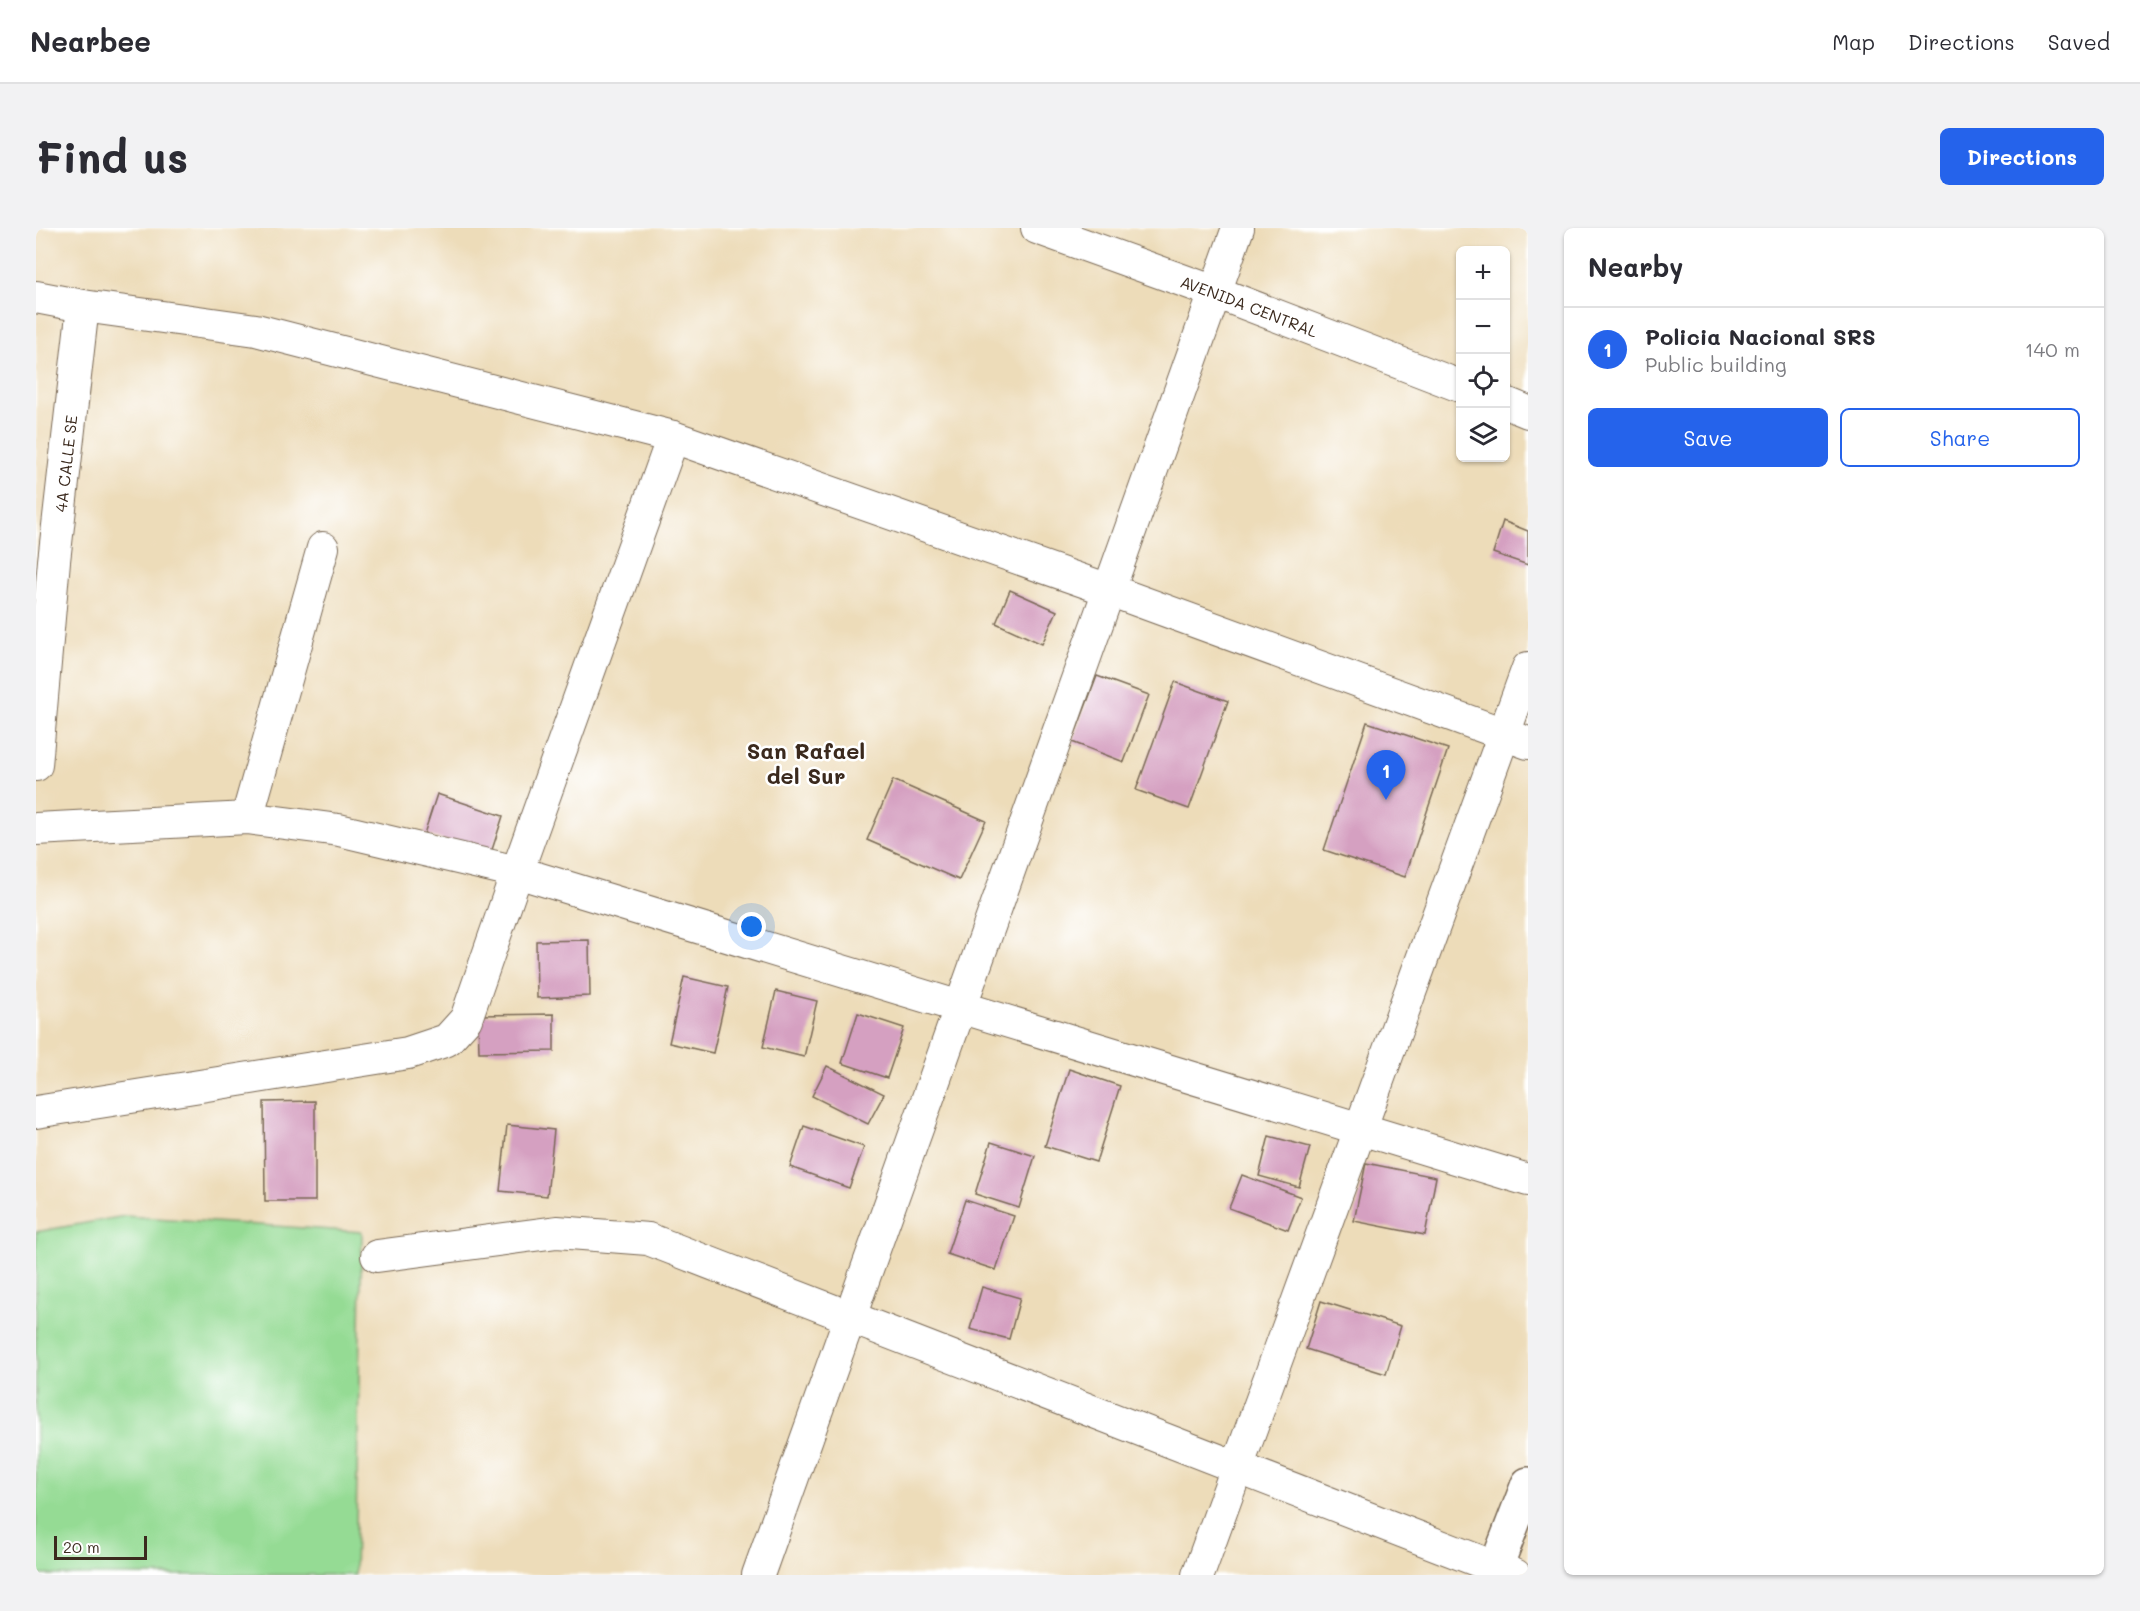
<!DOCTYPE html>
<meta charset="utf-8">
<style>
body{margin:0;font-family:Mali,sans-serif;background:#f2f2f3;color:#2b2b33}
.controls{position:absolute;right:18px;top:18px;display:grid;overflow:hidden;border-radius:9px;box-shadow:0 2px 4px #0004}
.controls button{width:54px;height:54px;display:grid;place-items:center;padding:0;border:0;border-bottom:2px solid #e1e1e2;background:#fff;color:#2b2b33;font:30px sans-serif}
.scale{position:absolute;left:18px;bottom:15px;width:93px;box-sizing:border-box;padding-left:6px;border:3px solid #3b2a1e;border-top:0;font-size:16px;line-height:21px;white-space:nowrap;color:#3b2a1e;-webkit-text-stroke:4px #fff;paint-order:stroke}
.you{position:absolute;left:716px;top:699px;width:21px;height:21px;margin:-15px;border:4px solid #fff;border-radius:50%;background:#1a73e8;box-shadow:0 0 0 9px #1a73e833}
.badge{display:grid;place-items:center;width:39px;height:39px;border-radius:50%;background:#2563eb;color:#fff;font-size:20px;font-weight:700}
.pin{position:absolute;translate:-50% -50px;filter:drop-shadow(0 2px 3px #0008)}
.pin::after{content:'';position:absolute;top:32px;width:21px;height:18px;background:inherit;clip-path:polygon(0 0,100% 0,50% 100%)}
.list{margin:0;padding:0;list-style:none}
h2{display:flex;justify-content:space-between;align-items:center;height:78px;margin:0;padding:0 24px;font-size:26px}
h2 small{font-size:20px;font-weight:400;color:#7c7c81}
.list li{display:grid;grid-template-columns:39px 1fr auto;gap:18px;align-items:center;box-sizing:border-box;height:84px;padding:0 24px;border-top:2px solid #e1e1e2}
.list b{display:block;font-size:22px;white-space:nowrap}
.list p{margin:0;font-size:20px;white-space:nowrap;color:#7c7c81}
.list em{font-size:20px;font-style:normal;color:#7c7c81}
.actions{display:flex;gap:12px;padding:18px 24px}
.actions a{flex:1;padding:14px 0;border:2px solid #2563eb;border-radius:9px;text-align:center;font-size:21px;color:#2563eb}
.actions .main{background:#2563eb;color:#fff}
.icon{flex:none;width:33px;height:33px;fill:none;stroke:currentColor;stroke-width:2;stroke-linecap:round;stroke-linejoin:round}
.map{position:relative;flex:none;width:1492px;height:1347px;overflow:hidden;border-radius:9px}
header{display:flex;align-items:center;gap:36px;box-sizing:border-box;height:84px;padding:0 30px;background:#fff;border-bottom:2px solid #e1e1e2}
header strong{font-size:28px}
nav{display:flex;gap:33px;margin-inline-start:auto;font-size:21px}
.intro{display:flex;align-items:center;justify-content:space-between;box-sizing:border-box;height:144px;padding:0 36px}
h1{margin:0;font-size:42px}
.button{padding:15px 27px;border-radius:9px;background:#2563eb;color:#fff;font-size:21px;font-weight:700}
main{display:flex;gap:36px;padding:0 36px}
aside{flex:1;background:#fff;border-radius:9px;box-shadow:0 2px 4px #0004}
.map>svg:first-child{display:block}
.green{fill:#95db94;stroke:#688259;stroke-width:1.5}
.building{fill:#d5a0c1}
.lines{fill:none;stroke-linecap:round;stroke-linejoin:round}
.minor-casing{stroke:#796854;stroke-width:34}
.primary-casing{stroke:#796854;stroke-width:36}
.minor{stroke:#fff;stroke-width:32}
.primary{stroke:#fff;stroke-width:33}
.labels{text-anchor:middle;dominant-baseline:central;stroke-width:5;stroke-linejoin:round;paint-order:stroke}
.street-label{font-size:16px;fill:#3b2a1e;stroke:#fff}
.district-label{font-size:22px;font-weight:bold;fill:#3b2a1e;stroke:#fff}
</style>
<header>
<strong>Nearbee</strong>
<nav><a>Map</a><a>Directions</a><a>Saved</a></nav>
</header>
<div class="intro"><h1>Find us</h1><a class="button">Directions</a></div>
<main>
<div class="map">
<svg width="1492" height="1347" viewBox="0 0 1492 1347">
<rect width="100%" height="100%" fill="#fff"/>
<filter id="ink" filterUnits="userSpaceOnUse"><feTurbulence type="fractalNoise" baseFrequency=".0167" numOctaves="2"/><feDisplacementMap in="SourceGraphic" scale="12" xChannelSelector="R" yChannelSelector="G"/><feConvolveMatrix kernelMatrix="1 2 1 2 8 2 1 2 1" color-interpolation-filters="sRGB"/></filter>
<filter id="wash" filterUnits="userSpaceOnUse"><feTurbulence type="fractalNoise" baseFrequency=".008" numOctaves="4" result="noise"/><feDisplacementMap in="SourceGraphic" scale="24" xChannelSelector="R" yChannelSelector="G"/><feGaussianBlur stdDeviation="1.35" result="paint"/><feColorMatrix in="noise" values="0 0 0 0 0 0 0 0 0 0 0 0 0 0 0 0 0 1.4 0 .05"/><feComposite in="paint" operator="in"/></filter>
<g filter="url(#wash)">
<rect width="100%" height="100%" fill="#eddcb9"/>
<!-- green -->
<path class="green" d="M89,988L326,1004L319,1347H0V1004Z"/>
<g id="blocks">
<!-- building -->
<path class="building" d="M1467,293L1492,303V337L1457,325Z
M974,362L1021,383L1006,416L960,395Z
M1061,448L1113,467L1088,534L1036,514Z
M1139,454L1192,473L1153,581L1100,562Z
M1331,494L1412,521L1369,649L1288,622Z
M857,552L950,593L923,652L831,612Z
M401,566L467,588L454,628L388,606Z
M553,712L554,768L501,770L500,713Z
M648,749L692,759L677,825L633,815Z
M740,763L781,773L768,829L727,819Z
M822,785L868,800L851,850L806,835Z
M518,786V823L443,824L442,787Z
M791,838L848,866L832,896L776,868Z
M1033,841L1084,858L1060,934L1009,918Z
M279,873V973H229L228,874Z
M471,897L518,902L511,968L464,963Z
M768,898L828,919L813,960L754,939Z
M1233,908L1274,919L1263,959L1223,948Z
M955,914L999,928L983,980L939,966Z
M1330,935L1400,949L1389,1007L1318,993Z
M1206,947L1265,969L1252,1002L1193,980Z
M929,972L978,988L960,1042L911,1026Z
M946,1059L984,1070L973,1111L934,1101Z
M1285,1073L1365,1098L1350,1146L1270,1121Z"/>
</g>
</g>
<g filter="url(#ink)">
<use href="#blocks" fill-opacity="0" stroke="#796854" stroke-width="1.5"/>
<g class="lines">
<defs>
<g id="minor">
<path id="s1" d="M1001,0L1179,64L1424,158"/>
<path d="M0,69L47,78L220,102L637,209L1073,362L1492,515"/>
<path d="M1470,175L1492,184"/>
<path id="s2" d="M0,537L18,333L47,78"/>
<path d="M211,590L287,320"/>
<path d="M0,601L211,590L303,602L481,644L1492,952"/>
<path d="M0,884L372,825L411,812L430,791L481,644L637,209"/>
<path d="M341,1028L521,1004L612,1011L1479,1347"/>
<path d="M722,1347L1202,0"/>
<path d="M1162,1347L1492,440"/>
</g>
<path id="primary" d="M1457,1347L1492,1256"/>
</defs>
<!-- minor casing -->
<use href="#minor" class="minor-casing"/>
<!-- primary casing -->
<use href="#primary" class="primary-casing"/>
<!-- minor -->
<use href="#minor" class="minor"/>
<!-- primary -->
<use href="#primary" class="primary"/>
</g>
</g>
<g class="labels">
<!-- street labels -->
<g class="street-label">
<text stroke="none"><textPath href="#s1" startOffset="226">AVENIDA CENTRAL</textPath></text>
<text stroke="none"><textPath href="#s2" startOffset="303">4A CALLE SE</textPath></text>
</g>
<!-- district labels -->
<g class="district-label">
<text x="770" y="522">San Rafael<tspan x="770" dy="25">del Sur</tspan></text>
</g>
</g>
</svg>
<div class="controls">
<button>+</button>
<button>−</button>
<button><svg class="icon" aria-label="locate" viewBox="0 0 24 24"><circle cx="12" cy="12" r="6"/><path d="M12 2v4M12 18v4M2 12h4M18 12h4"/></svg></button>
<button><svg class="icon" aria-label="layers" viewBox="0 0 24 24"><path d="M12 4l9 5-9 5-9-5zM3 14l9 5 9-5"/></svg></button>
</div>
<div class="scale">20 m</div>
<div class="you"></div>
<div class="pin badge" style="left:1350px;top:572px">1</div>
</div>
<aside>
<h2>Nearby<small></small></h2>
<ul class="list">
<li><span class="badge">1</span><div><b>Policia Nacional SRS</b><p>Public building</p></div><em>140 m</em></li>
</ul>
<div class="actions"><a class="main">Save</a><a>Share</a></div>
</aside>
</main>
